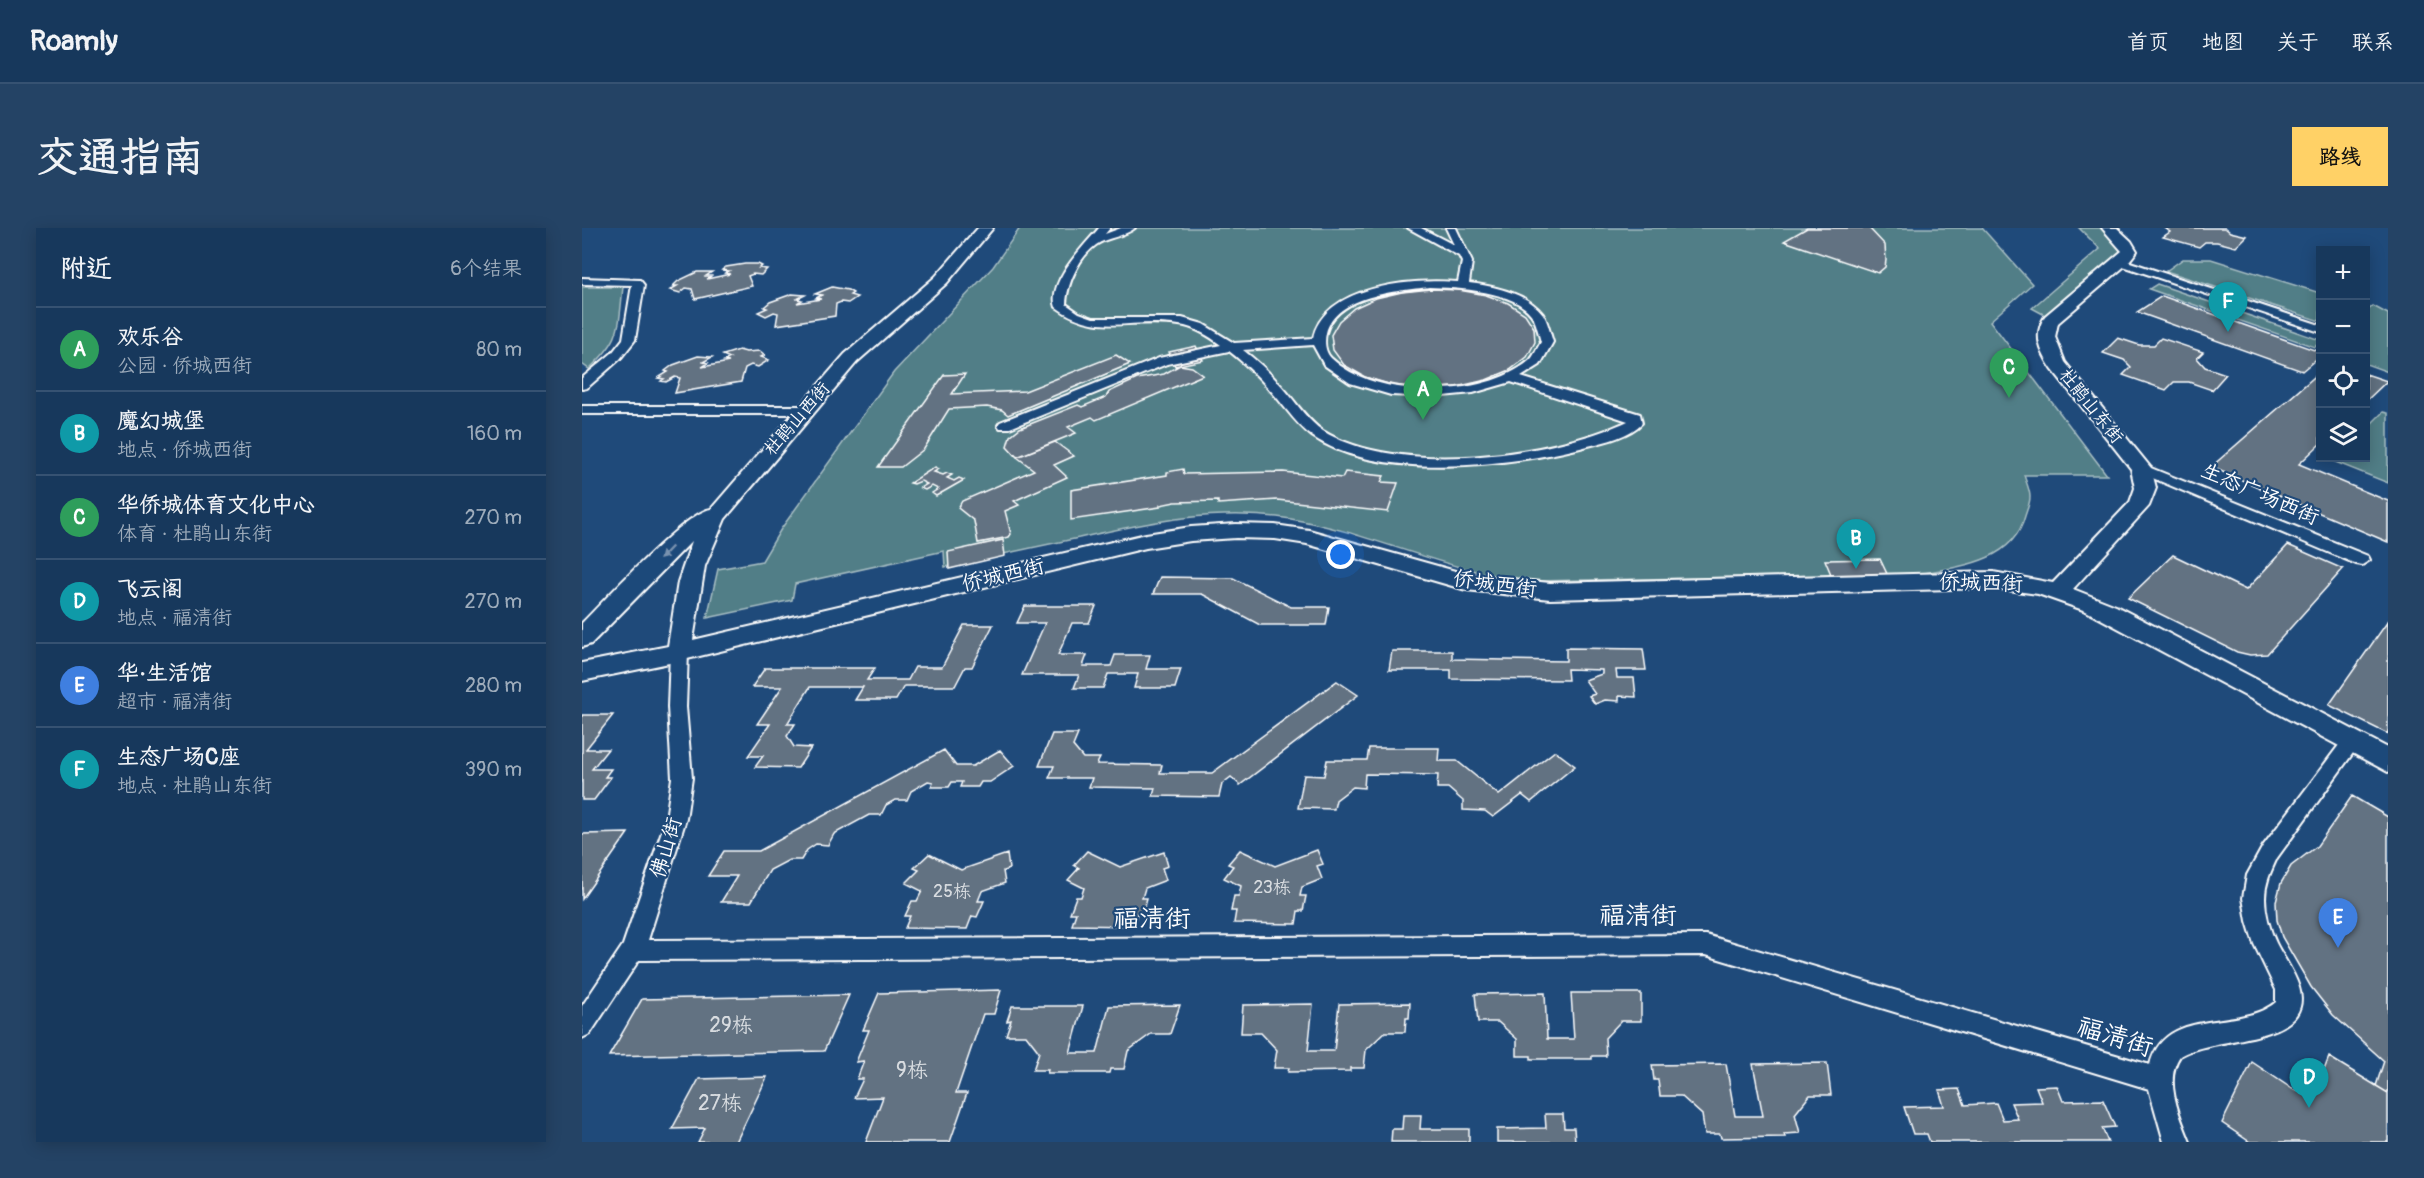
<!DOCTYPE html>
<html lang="zh">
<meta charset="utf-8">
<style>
body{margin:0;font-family:Pangolin,"LXGW WenKai TC",sans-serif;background:#244365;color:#f1f3f6}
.controls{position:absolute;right:18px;top:18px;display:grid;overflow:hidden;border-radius:0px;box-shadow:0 3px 15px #0003}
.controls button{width:54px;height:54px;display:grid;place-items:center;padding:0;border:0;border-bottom:2px solid #365272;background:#17385c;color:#f1f3f6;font:30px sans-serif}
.you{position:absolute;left:759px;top:327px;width:21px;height:21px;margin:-15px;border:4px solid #fff;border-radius:50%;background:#1a73e8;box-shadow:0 0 0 9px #1a73e833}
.badge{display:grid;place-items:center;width:39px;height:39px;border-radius:50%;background:#ffd166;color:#fff;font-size:20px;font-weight:700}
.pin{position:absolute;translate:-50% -50px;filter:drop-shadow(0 2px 3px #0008)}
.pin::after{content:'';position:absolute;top:32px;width:21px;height:18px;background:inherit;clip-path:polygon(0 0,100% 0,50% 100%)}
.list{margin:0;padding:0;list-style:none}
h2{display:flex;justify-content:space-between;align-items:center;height:78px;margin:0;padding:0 24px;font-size:26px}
h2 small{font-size:20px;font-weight:400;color:#9eacbb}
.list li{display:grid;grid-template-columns:39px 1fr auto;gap:18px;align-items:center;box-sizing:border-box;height:84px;padding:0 24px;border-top:2px solid #365272}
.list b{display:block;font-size:22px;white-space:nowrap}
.list p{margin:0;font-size:20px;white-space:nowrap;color:#9eacbb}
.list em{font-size:20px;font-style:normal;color:#9eacbb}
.icon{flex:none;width:33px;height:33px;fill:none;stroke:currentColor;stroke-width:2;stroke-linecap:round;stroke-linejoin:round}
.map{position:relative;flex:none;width:1806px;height:914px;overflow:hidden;border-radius:0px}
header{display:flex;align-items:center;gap:36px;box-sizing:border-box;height:84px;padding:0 30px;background:#17385c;border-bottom:2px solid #365272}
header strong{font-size:28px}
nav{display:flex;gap:33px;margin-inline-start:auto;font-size:21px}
.intro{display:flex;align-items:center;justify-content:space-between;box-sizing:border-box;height:144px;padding:0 36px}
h1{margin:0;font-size:42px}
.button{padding:15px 27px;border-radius:0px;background:#ffd166;color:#111;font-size:21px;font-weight:700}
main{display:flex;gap:36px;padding:0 36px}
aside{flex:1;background:#17385c;border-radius:0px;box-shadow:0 3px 15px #0003}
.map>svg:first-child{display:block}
.green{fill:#517e87;stroke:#a8bec3;stroke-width:1.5}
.building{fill:#627282;stroke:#fff;stroke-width:1.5}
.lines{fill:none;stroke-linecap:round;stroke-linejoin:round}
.street-casing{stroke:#fff;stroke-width:4}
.secondary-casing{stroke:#fff;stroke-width:4}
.street{fill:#1f4a7a;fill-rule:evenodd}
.secondary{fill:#1f4a7a;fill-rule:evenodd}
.oneway{fill:#7992af}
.labels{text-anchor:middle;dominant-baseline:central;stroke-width:4.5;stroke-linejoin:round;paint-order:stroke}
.far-street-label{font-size:18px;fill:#fff;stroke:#1f4a7a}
.number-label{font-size:18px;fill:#d8dce0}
.street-label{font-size:21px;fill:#fff;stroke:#1f4a7a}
.near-number-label{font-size:21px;fill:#d8dce0}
.near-street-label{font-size:26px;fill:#fff;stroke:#1f4a7a}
</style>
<header>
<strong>Roamly</strong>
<nav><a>首页</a><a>地图</a><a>关于</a><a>联系</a></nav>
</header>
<div class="intro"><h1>交通指南</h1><a class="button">路线</a></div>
<main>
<aside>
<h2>附近<small>6个结果</small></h2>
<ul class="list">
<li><span class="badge" style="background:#2e9e5b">A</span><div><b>欢乐谷</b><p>公园 · 侨城西街</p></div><em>80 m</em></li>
<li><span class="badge" style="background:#0f9aa8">B</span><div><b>魔幻城堡</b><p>地点 · 侨城西街</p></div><em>160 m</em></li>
<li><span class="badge" style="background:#2e9e5b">C</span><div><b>华侨城体育文化中心</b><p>体育 · 杜鹃山东街</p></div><em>270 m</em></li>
<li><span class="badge" style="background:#0f9aa8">D</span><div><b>飞云阁</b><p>地点 · 福清街</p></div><em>270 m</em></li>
<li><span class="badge" style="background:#3f7fe0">E</span><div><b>华·生活馆</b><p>超市 · 福清街</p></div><em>280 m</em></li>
<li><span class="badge" style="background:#0f9aa8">F</span><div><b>生态广场C座</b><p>地点 · 杜鹃山东街</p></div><em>390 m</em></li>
</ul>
</aside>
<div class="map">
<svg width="1806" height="914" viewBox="0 0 1806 914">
<rect width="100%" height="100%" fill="#1f4a7a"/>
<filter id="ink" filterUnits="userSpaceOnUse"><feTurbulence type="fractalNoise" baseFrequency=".0167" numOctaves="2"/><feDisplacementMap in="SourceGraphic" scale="12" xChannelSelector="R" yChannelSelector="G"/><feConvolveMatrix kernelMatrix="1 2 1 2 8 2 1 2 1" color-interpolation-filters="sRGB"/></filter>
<g filter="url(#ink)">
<!-- green -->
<path class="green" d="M438,0H1400L1450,56L1408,93L1525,247H1442C1444,254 1448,262 1448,269C1448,275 1445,282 1443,288C1431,335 1375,339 1335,346L951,353C865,345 792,305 709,291C637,279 566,294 497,310C452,319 407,329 363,339L362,323L213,356L210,372L125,390L136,341L180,333L199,301L312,144L411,39Z
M1497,0H1524L1544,23L1535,33L1463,87L1450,80L1518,21Z
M1601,31H1629L1738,65V93L1584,43Z
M1575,56L1738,112V113L1733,119L1567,61Z
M0,59H41C36,102 40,110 7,141L0,136Z
M1791,78L1806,86V144L1784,136V84Z
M1801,184L1806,185V255L1751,233L1755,230H1784V201Z"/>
<!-- building -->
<path class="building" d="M1225,0H1287L1303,17L1304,32L1303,39L1296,45L1202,13Z
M1583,0H1643L1648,4L1665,8L1654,19L1635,14H1623L1617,19L1581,9L1588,4Z
M163,36H176L180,38L177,40L185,41L179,47L171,46L166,48L170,58L113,71L110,61L104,60L98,65L88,62L95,58H91L96,53L115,44H130L124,48H129L125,51L148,46L143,45L147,43L140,42L144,39Z
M250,59L266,62L271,65L268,67L275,69L266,75L259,74L254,76L253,88L194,97L196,85L192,84L184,88L176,84L185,80L182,79L188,74L210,66L223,67L215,71L220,72L215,75L239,71L234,70L240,67L233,66Z
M849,61L877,62L904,67L926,75L943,86L952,100L953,114L945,129L928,142L904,152L874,159L841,160L810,157L783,149L762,137L751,122L749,107L757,93L772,80L794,70L820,64Z
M1580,68L1738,124V128L1720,143L1555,84Z
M1536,110L1557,117H1572L1579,110L1621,124L1615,130L1623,139L1644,146L1630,162L1607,154H1592L1584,162L1541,147L1549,139L1542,132L1521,125Z
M614,118L621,132L593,138L587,124Z
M157,122L164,124L178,123L183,127L179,129L187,132L176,139L169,137L163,140L159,154L93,165L98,150L93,149L84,154L79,153L82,151L76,150L86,144L83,143L91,137L116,128L130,129L121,134L126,135L120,139L147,134L142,133L148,130L141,127Z
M534,127L548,136L426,187L420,182L405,179L367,181L342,221L319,239H296L362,147L383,146L370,166L443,163Z
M598,137L610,139L621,147L514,192L510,189L486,199L494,205L435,229L425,218L428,208L438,200L496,177L500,179L524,169L527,164L555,151L582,146Z
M1738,144V216L1717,236L1806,273V314L1629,239Z
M1784,146L1805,153L1784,173Z
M473,214L492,228L472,237L485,249L432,273L437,277L423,283L429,306L427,309L396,315L392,293L376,280L380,273L452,242L435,229Z
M353,239L357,241L352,244L361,247L365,245L370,247L365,250L372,253L377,250L382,252L354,268L350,265L356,261L350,258L343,262L338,260L345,256L339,253L332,256L328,255Z
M601,241L602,246L701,244L760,250L763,244L802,248L799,254L816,255L806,284L695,272L636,276V273L593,274L578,277V279L489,292V262L585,247V244Z
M421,312L423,328L367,341L366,324Z
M1706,317L1761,341L1685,426L1668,427L1655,424L1546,370L1591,327L1664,362Z
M1298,331L1307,350L1251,351L1243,332Z
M578,349L651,350L709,379H747L744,397H678L620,366H571Z
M443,378H514L507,395H490L476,427H505L501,438H529L533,427H568L564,441H599L593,460H552L556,446H526L521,460H492L497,447H440L463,395H435Z
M1806,393V506L1747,477Z
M382,397H411L390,439H383L373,458H322L314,472H273L281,459H228L205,496H213L205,508L212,519L229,520L216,540L173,539L181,528H166L188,496H175L200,459H170L183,440H293L285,452H326L333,439H360Z
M984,420L1061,421L1064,442H1034L1035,450H1052L1054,469L1037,468V473L1023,472L1013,476L1007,468L1013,466L1003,452L1020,446V442L985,441L986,452L869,451V442H807L810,423H870V431L984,433Z
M755,453L776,467L658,557L649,549L640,556L637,569L571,568L573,560L507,559L510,550H467L472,538H457L470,506H496L491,518L501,530H518L515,536L580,537L578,545H630Z
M0,487H31L4,521H26L10,541H29L23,549H29L12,572H0Z
M787,520H857L856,533H875L917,567L973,523L993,538L949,574L940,567L911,589L903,583L881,582V573L866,560H855L856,547L783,546L782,560L771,559L754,572L752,581L716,580L722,547L742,548L745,532H785Z
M362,522L374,538H391L418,522L432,538L408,554H399L396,559H378L380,554H370L367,559H349L351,554L346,553L329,563L325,572H313L304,577L299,587H287L252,606L246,617L234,616L225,622L219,632H207L188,642L169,674H139L155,648H126L142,623H177Z
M1770,568L1806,589V865L1794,858L1802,833L1751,787L1729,759L1700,709L1695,692L1694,674L1699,655L1709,638L1735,618Z
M46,605L0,671V606Z
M658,622L693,638L735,622L741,636L735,638L740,651L720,659L718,668H724L721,683H716L714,696L652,695L654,683H649L652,668H657L659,658L642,650L651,638L646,636Z
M505,623L538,639L582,624L586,638L580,640L584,652L563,660L560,670H565L561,685H555L552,698L490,697L494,685H488L494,669H499L502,660L486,652L497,640L492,637Z
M347,626L379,642L425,626L427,641L421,643L423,655L400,663L396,673H402L395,689L390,688L385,701L323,700L328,688H323L330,673H335L340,663L324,655L337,642L332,640Z
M419,762L412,786H401L374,865H385L368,914H284L301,869L272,870L281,851H275L282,833L274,834L287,802H281L297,765Z
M963,765L965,811H992L989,765H1059V793H1039L1023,810L1024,828H1010V831H949V828H935V811L916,794H896L893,766Z
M267,767L242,823L27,828L60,771Z
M828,775L827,790H824L823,804H803L784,822L782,840H768V843L706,844L707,840H692L695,822L679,805H659L661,777L731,776L726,823H752L757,776Z
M598,777L588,806H569L546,823L542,841H528L527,845H465L466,842H451L457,824L444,807H424L429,792L425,793L430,778H501L488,825H515L527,778Z
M1747,829L1806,865V914H1668L1640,895L1670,834L1712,862L1734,863Z
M1245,835L1249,867H1228L1213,886L1218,905L1202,906L1203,909L1139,910L1138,906H1123L1120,887L1099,868H1078L1076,852H1072L1070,837L1144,836L1153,888H1181L1171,836Z
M185,849L154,914H116L123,900L90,901L117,851Z
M1475,858L1481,873L1521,872L1533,899L1520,900L1526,914H1348L1345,906H1331L1322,879L1362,878L1357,862L1377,861L1383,877L1414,875L1421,892L1436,891L1429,875L1460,874L1454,859Z
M963,886H981L982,900H992L993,914H915V901L964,900Z
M821,887H839L838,901H887V914H809L810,901H820Z"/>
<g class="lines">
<defs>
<path id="street" d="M517,0H528L523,6L539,0H553C542,9 525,9 514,17C497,29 485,56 484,76L497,85L511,90H600L621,96L652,115L731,110C743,56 832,51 876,54L880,34L877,28L826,0H839L872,17L864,0H874L890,34L887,55C912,58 945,65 961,86C966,94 968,105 971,114L958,137L939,149L1058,186L1060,195C1048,208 1023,214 1006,218C933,238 795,254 730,208C716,198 706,183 696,171C681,153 665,137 647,123L585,136L428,200H418L416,197L418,194L577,130L639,117C627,108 613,99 597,97C551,89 516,110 474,79C465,54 502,18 517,0ZM847,59C875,60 937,62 952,91C955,98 957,107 959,114C955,120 952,129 947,133C902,171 792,172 749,130C743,124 742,114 744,105C754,67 815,63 847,59ZM731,117L742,137L768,155L809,167L850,169L891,165L929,154L1046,193C971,228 815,249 741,203C726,193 715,176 704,163C691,148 677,134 661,122Z
M1539,31L1738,97V104L1535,36V32Z
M0,50L58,52L62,57L53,112L38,131L5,160L0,161V150L30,125L41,111L50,57L0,56Z
M0,178H222L229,182L222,186H0Z
M1559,236L1786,328L1788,332L1780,337L1774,336L1554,243L1552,240Z
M97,418L103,420L106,424L104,479L110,550L104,591L66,712L1124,707L1568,837C1583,777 1657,805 1694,774V762L1672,716L1665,693L1661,670L1665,647L1681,618L1763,509L1770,507L1777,509L1779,514L1695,630C1689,643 1683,655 1683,670C1683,684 1688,702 1694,715C1703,734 1730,765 1714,787C1695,814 1627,811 1598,828C1581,852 1598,889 1608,914H1582L1567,861L1124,727L57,732L8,806L0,810V778L41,717L84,591L90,550L86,479L88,424L91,420Z"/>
<path id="secondary" d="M396,0H411L365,55L275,134L143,291L123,338L111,412L564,306L609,299L654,296L693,297L727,302L884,346L968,355L1411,344L1471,355L1548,274L1553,260L1549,241L1470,141C1458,123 1451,107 1463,88L1540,23L1520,0H1535L1549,13L1555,23L1544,37L1476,95L1473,109L1483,134L1569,240L1574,260L1567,278L1491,361L1534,378L1806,520V544L1504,383L1456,366L1411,360L968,371L884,362L725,316L693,311L654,310L609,313L564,320L97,433L0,453V435L86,418L96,354L110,313L9,416L0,419V395C23,372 102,285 129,281L263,126L353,49Z"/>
</defs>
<!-- street casing -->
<use href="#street" class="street-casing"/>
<!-- secondary casing -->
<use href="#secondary" class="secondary-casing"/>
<!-- street -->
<use href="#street" class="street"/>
<!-- secondary -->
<use href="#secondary" class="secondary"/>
</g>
<!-- one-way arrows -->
<defs><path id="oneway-solid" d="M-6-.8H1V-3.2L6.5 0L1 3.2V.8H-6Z" transform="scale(1.5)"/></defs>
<use class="oneway" href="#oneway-solid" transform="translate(84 325) rotate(134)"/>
</g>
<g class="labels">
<!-- far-street labels -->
<g class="far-street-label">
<text transform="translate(1509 178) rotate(51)">杜鹃山东街</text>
<text transform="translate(215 191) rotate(-49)">杜鹃山西街</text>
</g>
<!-- number labels -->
<g class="number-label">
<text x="690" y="659">23栋</text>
<text x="370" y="663">25栋</text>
</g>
<!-- street labels -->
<g class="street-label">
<text transform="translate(1678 266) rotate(23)">生态广场西街</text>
<text transform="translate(421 347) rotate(-13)">侨城西街</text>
<text transform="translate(1399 355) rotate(2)">侨城西街</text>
<text transform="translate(913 356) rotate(8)">侨城西街</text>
<text transform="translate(84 620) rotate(-73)">佛山街</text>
</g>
<!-- near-number labels -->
<g class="near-number-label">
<text x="149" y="797">29栋</text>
<text x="330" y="842">9栋</text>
<text x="138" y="875">27栋</text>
</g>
<!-- near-street labels -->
<g class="near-street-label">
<text x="1056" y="688">福清街</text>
<text x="570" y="691">福清街</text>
<text transform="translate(1533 809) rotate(17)">福清街</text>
</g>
</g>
</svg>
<div class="controls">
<button>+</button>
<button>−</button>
<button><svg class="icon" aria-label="locate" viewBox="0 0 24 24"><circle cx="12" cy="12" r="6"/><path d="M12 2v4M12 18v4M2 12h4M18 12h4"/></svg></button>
<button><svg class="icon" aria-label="layers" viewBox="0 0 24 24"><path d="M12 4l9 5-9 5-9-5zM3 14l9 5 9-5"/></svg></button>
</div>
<div class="you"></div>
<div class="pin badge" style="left:841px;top:192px;background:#2e9e5b">A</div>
<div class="pin badge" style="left:1274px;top:341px;background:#0f9aa8">B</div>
<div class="pin badge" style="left:1427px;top:170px;background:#2e9e5b">C</div>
<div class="pin badge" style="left:1727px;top:880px;background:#0f9aa8">D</div>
<div class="pin badge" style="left:1756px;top:720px;background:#3f7fe0">E</div>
<div class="pin badge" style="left:1646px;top:104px;background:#0f9aa8">F</div>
</div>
</main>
